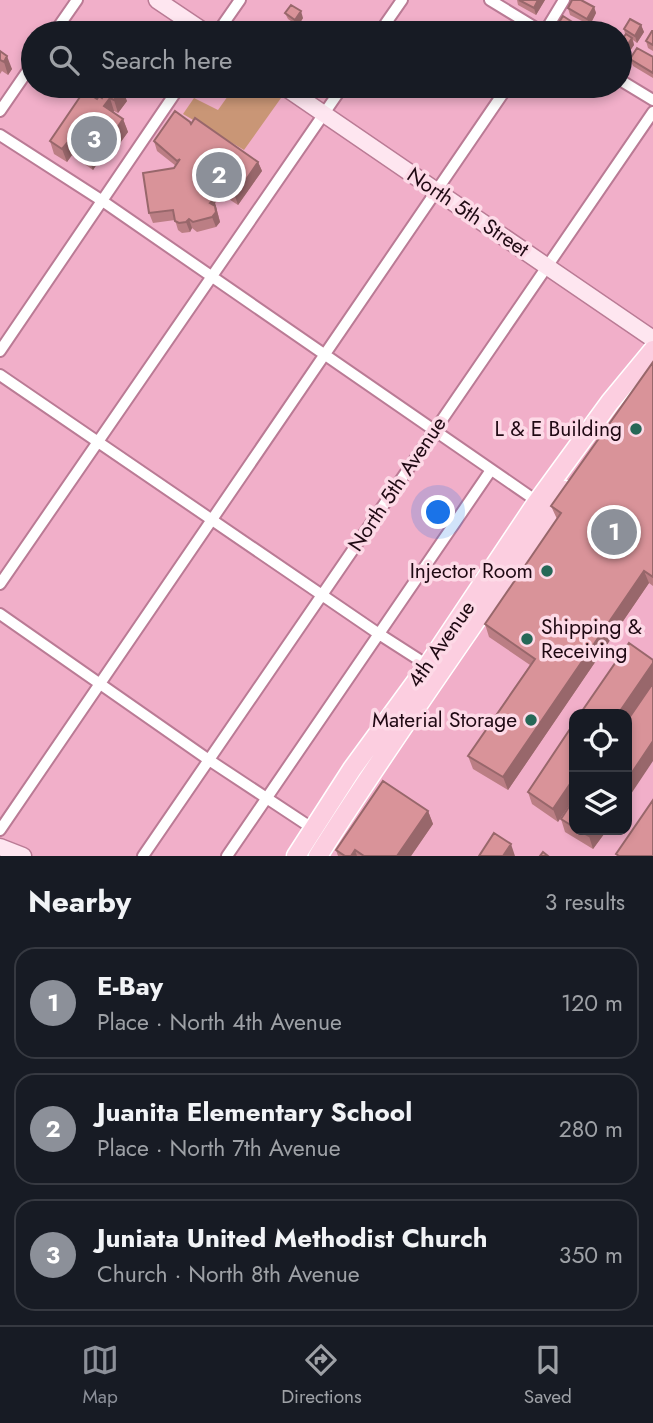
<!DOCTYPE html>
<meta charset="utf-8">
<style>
body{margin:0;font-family:Jost,sans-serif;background:#242831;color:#f1f3f6}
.controls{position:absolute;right:21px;bottom:21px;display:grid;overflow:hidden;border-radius:14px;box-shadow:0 4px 10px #0003}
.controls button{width:63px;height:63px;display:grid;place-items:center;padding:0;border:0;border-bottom:2px solid #363941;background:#171b24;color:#f1f3f6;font:35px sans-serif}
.you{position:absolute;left:439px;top:513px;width:24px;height:24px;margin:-18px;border:5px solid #fff;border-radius:50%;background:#1a73e8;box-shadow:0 0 0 10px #1a73e833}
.badge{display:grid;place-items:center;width:46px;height:46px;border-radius:50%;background:#8c9099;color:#fff;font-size:23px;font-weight:700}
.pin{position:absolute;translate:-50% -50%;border:4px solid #fff;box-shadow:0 2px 7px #0006}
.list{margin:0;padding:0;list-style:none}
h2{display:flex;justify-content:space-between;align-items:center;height:91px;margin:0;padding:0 28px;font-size:30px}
h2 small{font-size:23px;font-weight:400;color:#9ea1a6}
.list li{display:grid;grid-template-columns:46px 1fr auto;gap:21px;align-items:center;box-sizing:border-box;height:112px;margin:0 14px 14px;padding:0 14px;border:2px solid #363941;border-radius:21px}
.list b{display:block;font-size:26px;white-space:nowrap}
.list p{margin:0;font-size:23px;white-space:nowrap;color:#9ea1a6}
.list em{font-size:23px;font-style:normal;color:#9ea1a6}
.icon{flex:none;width:38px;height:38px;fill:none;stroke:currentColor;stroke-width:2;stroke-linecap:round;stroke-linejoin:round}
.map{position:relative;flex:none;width:653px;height:856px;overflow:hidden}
.search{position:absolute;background:#171b24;box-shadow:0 4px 10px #0003;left:21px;right:21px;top:21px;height:77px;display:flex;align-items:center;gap:18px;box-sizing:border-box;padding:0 24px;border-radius:38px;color:#9ea1a6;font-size:26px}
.sheet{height:469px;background:#171b24}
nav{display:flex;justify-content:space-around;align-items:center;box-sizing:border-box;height:98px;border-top:2px solid #363941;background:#171b24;font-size:19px;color:#9ea1a6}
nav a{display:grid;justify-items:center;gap:4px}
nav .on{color:#8c9099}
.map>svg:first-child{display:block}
.green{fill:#c99676}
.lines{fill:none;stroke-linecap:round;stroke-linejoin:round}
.street-casing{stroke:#ba7b95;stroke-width:14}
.secondary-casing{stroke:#ba7b95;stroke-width:19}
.primary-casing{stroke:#fff;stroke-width:21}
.street{stroke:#fff;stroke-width:10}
.secondary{stroke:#fee6f0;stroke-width:16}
.primary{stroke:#fccee0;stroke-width:18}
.wall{fill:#bb7e84}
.shaded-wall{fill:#98676b}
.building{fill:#d99399;stroke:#98676b;stroke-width:2}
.poi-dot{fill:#266857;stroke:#fddae7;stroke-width:2.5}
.labels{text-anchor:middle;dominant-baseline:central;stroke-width:7;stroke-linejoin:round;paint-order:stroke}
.street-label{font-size:21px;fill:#1f0913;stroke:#fddae7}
.poi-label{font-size:21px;fill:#1f0913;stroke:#fddae7;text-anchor:end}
</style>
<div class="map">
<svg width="653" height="856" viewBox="0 0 653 856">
<rect width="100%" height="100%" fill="#f1afc9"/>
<!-- green -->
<path class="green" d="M235,86H253L281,98L244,150L183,114L194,98L218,110Z"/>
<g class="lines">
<defs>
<path id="street" d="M490,0L544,33
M54,33L77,0
M217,33L240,0
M379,33L402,0
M544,33L564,0
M620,80L653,100
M0,111L33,63
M0,135L101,200L541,504
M0,351L180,86
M0,375L379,634L432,668
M0,584L343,86
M0,614L209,760L318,832
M0,830L508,86
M143,856L653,112
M227,856L491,470"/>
<path id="secondary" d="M157,0L206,33
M283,86L653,339
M0,847L23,856"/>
<path id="primary" d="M296,856L352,769L428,665L537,502L610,402L653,350
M318,856C397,731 483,613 565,490"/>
</defs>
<!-- street casing -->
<use href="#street" class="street-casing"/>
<!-- secondary casing -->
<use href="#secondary" class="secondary-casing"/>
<!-- primary casing -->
<use href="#primary" class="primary-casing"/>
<!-- street -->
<use href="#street" class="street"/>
<!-- secondary -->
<use href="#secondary" class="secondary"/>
<!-- primary -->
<use href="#primary" class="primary"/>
</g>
<!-- wall -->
<path class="wall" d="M517,0H545L536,15L518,5Z
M594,7L596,13L590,25L570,15L568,8Z
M285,13L303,18L298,26L288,19Z
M558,24L580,32L579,33H565L560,30Z
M641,25L644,32L637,43L633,40L634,45L622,62L620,60V35L623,38L625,34L624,29Z
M653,31V51L648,48L646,41Z
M0,51L12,69L8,75L2,71L0,74Z
M653,57V78L633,66L630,59Z
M110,86L127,101L118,113L114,111L113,112L123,119L128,132L115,150L109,146L93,170L72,155L67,162L54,154L50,141L97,99L102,98Z
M191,124L258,162L262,171L238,205L221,194L215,203L220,222L216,227L197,232L192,228L190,232L182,233L178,230L175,220L153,223L149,213L176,166L157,151L154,141Z
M653,362V586L649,583L508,790L473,769L468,756L530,665L489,637L485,624L557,519L551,506Z
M574,723L558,822L532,804L528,792Z
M574,799V830H607L593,849L565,832L561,819Z
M428,811L433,824L411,856H338L336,850Z"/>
<!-- shaded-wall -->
<path class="shaded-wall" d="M538,0H545L536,15L534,8Z
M594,7L596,13L590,25L587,19Z
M301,11L303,18L298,26L295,20Z
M641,25L644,32L637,43L635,36Z
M632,38L634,45L622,62L620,56Z
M7,56L12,69L8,75L4,62Z
M122,88L127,101L118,113L114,100Z
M110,98L114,111L109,119L104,106Z
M123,119L128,132L115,150L111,137Z
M104,133L109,146L93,170L88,157Z
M67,143L72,155L67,162L62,149Z
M258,162L262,171L238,205L235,196Z
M218,184L221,194L215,203L220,222L216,227L212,217L210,203L212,193Z
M189,219L192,228L190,232L186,222Z
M644,571L649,583L508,790L503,777Z
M653,663V683L627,721V714H618Z
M653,741V761L627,800V780Z
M574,778V798L558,822L553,809Z
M428,811L433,824L411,856H397Z
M593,830H607L593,849L589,836Z
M511,844L515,856H503Z
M355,850L357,856H351Z"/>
<!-- building -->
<path class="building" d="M519,0H538L534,8Z
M572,0H581L594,7L587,19L568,8Z
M291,5L301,11L295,20L285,13Z
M563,16L577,25L574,30L577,31L576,33H572L558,24Z
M630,19L641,25L635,36L624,29Z
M652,31H653V45L646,41Z
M626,34L632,38L620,56V35L623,38Z
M637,48L653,57V73L630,59Z
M0,51L7,56L4,62L0,60Z
M110,86H118L122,88L114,100L110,98L104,106L123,119L111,137L104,133L88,157L67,143L62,149L50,141L84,91L97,99L99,96L102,98Z
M175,111L190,122L191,124L195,118L258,162L235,196L218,184L212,193L213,200L210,203L215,206L216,212L212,217L193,222L189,219L186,222L179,223L175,221L173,210L149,213L143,173L174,168L180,159L177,161L154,141Z
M653,362V577L644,571L503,777L468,756L535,659L485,624L561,513L551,506Z
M629,643L653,660V663L618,714H580Z
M653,683V741L627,780V721Z
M574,723V778L553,809L528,792Z
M383,781L428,811L397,856H364L355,850L351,856H345L336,850Z
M574,799V827L561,819Z
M653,800V856H619L616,854Z
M578,830H593L589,836Z
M494,833L511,844L503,856H479Z
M543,852L548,856H540Z"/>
<!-- markers -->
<g class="poi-dot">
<circle cx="636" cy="429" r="7"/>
<circle cx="547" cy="571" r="7"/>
<circle cx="527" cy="639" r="7"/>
<circle cx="531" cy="720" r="7"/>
</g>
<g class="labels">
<!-- street labels -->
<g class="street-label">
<text transform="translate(468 212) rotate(34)">North 5th Street</text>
<text transform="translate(397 484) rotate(-56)">North 5th Avenue</text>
<text transform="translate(441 644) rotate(-55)">4th Avenue</text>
</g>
<!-- poi labels -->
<g class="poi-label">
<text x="622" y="429">L &amp; E Building</text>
<text x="533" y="571">Injector Room</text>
<text x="541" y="627" text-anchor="start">Shipping &amp;<tspan x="541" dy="24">Receiving</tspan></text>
<text x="517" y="720">Material Storage</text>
</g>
</g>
</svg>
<div class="controls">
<button><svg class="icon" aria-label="locate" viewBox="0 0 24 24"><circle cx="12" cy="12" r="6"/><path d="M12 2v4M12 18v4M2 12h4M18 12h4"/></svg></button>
<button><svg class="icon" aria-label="layers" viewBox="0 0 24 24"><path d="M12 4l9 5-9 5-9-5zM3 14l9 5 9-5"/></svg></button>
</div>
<div class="you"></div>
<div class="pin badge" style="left:614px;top:532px">1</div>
<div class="pin badge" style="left:219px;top:175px">2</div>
<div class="pin badge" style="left:94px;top:139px">3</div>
<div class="search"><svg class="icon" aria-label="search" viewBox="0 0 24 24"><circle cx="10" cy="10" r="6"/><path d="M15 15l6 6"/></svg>Search here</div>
</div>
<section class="sheet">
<h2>Nearby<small>3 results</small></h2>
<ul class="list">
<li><span class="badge">1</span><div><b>E-Bay</b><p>Place · North 4th Avenue</p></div><em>120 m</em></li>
<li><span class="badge">2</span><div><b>Juanita Elementary School</b><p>Place · North 7th Avenue</p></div><em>280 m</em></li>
<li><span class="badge">3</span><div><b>Juniata United Methodist Church</b><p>Church · North 8th Avenue</p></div><em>350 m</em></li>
</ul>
</section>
<nav>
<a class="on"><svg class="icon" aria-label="map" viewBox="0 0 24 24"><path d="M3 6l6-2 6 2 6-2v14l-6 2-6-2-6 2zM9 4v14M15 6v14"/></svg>Map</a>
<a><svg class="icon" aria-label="directions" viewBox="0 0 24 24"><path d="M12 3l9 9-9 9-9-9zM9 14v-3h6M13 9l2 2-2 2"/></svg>Directions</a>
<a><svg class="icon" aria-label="saved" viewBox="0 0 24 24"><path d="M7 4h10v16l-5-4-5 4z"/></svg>Saved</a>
</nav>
